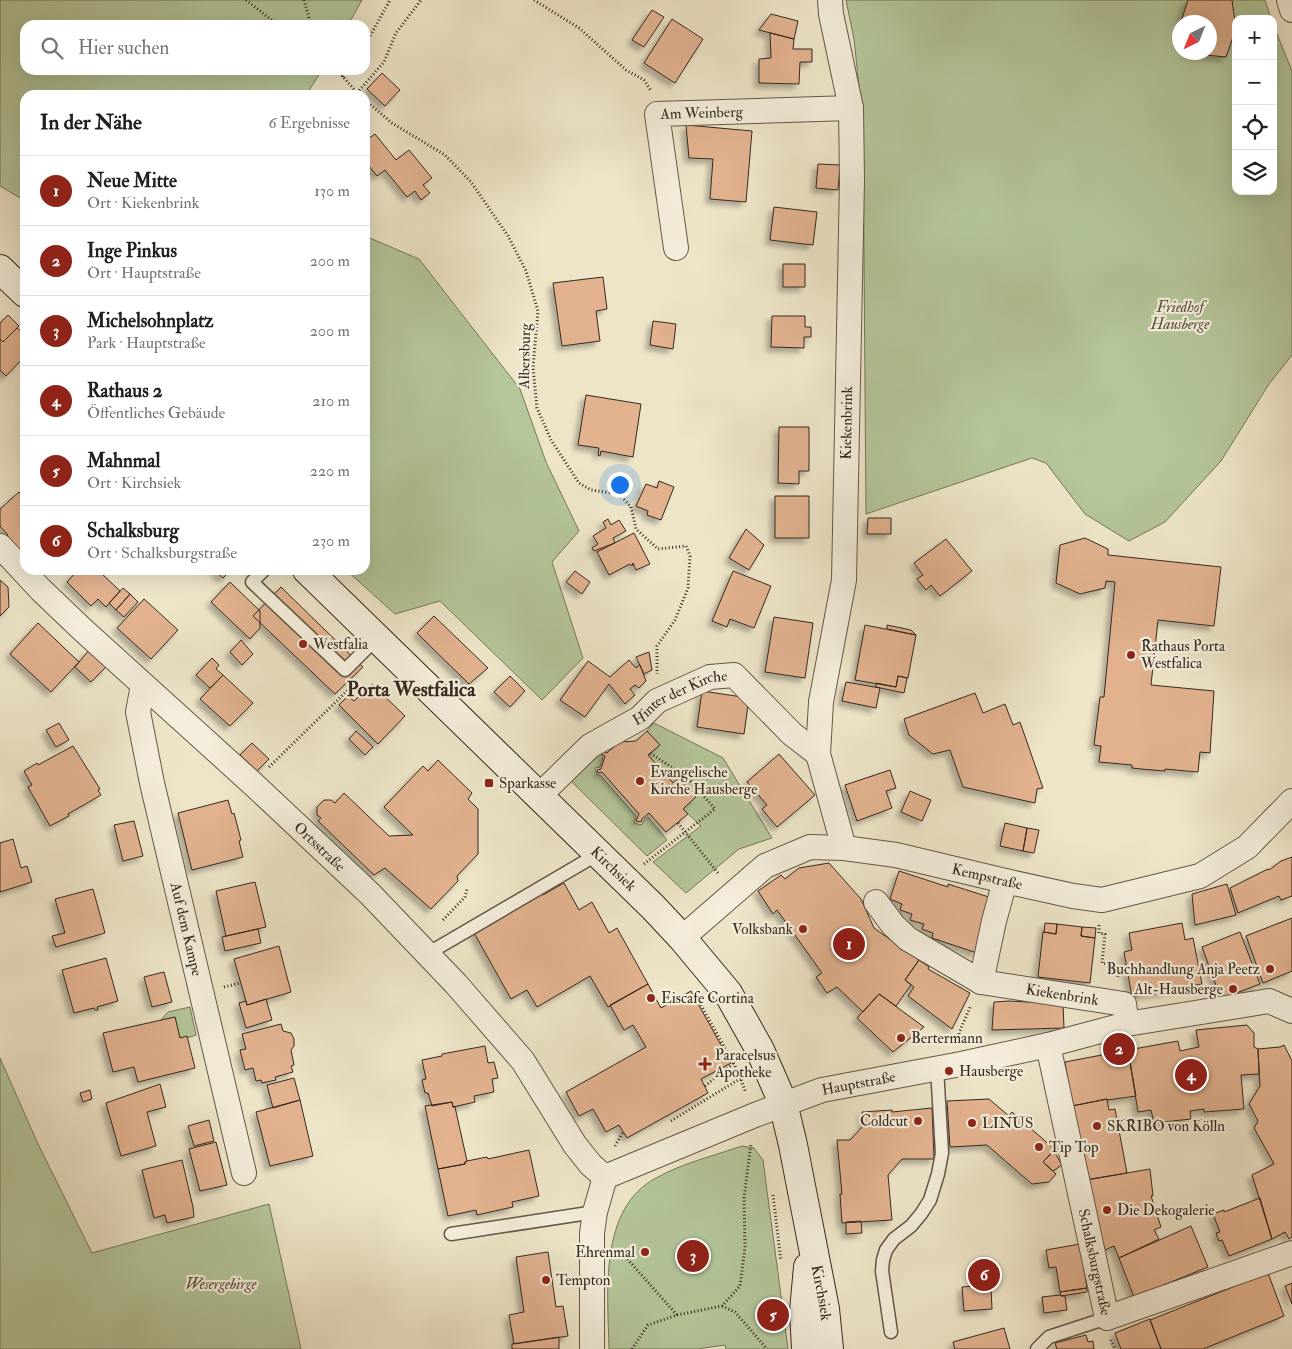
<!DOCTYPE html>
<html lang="de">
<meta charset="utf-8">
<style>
body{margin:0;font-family:"IM FELL Double Pica",serif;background:#f2f2f2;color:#202124}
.controls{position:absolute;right:15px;top:15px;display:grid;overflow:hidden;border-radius:10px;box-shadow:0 5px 20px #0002}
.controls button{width:45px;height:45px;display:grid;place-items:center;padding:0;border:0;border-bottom:1px solid #e0e0e0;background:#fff;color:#202124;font:25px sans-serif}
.compass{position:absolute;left:1172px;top:15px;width:45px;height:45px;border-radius:50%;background:#fff;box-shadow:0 5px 20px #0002;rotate:223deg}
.you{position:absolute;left:619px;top:484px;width:18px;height:18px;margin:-12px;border:4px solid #fff;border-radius:50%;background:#1a73e8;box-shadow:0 0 0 8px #1a73e833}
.badge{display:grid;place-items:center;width:32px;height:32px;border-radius:50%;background:#8f2418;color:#fff;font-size:16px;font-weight:700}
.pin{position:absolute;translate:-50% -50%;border:2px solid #fff;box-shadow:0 1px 5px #0006}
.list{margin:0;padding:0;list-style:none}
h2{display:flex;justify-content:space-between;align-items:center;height:65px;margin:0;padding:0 20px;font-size:21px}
h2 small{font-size:16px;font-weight:400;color:#757577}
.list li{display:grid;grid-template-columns:32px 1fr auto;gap:15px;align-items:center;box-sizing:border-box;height:70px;padding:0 20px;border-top:1px solid #e0e0e0}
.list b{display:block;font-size:19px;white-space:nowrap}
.list p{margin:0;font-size:16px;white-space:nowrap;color:#757577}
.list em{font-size:16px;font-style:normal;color:#757577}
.icon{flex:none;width:28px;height:28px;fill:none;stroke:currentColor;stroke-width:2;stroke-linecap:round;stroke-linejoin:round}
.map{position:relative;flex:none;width:1292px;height:1349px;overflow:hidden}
.search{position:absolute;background:#fff;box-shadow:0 5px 20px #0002;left:20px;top:20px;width:350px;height:55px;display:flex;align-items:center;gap:12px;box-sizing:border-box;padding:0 18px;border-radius:15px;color:#757577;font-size:19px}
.panel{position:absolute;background:#fff;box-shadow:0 5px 20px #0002;left:20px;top:90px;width:350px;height:485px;border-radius:15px}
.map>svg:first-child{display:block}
.green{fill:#b4c69a;stroke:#74775c;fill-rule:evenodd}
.building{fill:#e2b28f;stroke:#35281e;filter:url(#shadow)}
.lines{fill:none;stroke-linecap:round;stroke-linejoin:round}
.lane-casing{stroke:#635749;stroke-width:15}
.street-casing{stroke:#635749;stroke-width:26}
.secondary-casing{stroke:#35281e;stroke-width:30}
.path{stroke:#35281e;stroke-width:3;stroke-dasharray:1 2.5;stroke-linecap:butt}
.lane{stroke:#f4eedc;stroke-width:12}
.street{stroke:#f4eedc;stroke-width:24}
.secondary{stroke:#f4eedc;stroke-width:28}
.poi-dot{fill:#8f2418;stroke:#f4eedc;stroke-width:2}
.labels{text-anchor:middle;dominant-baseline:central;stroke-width:4.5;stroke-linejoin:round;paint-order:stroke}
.street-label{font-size:15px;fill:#35281e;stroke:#f4eedc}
.park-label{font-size:15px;font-style:italic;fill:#55503d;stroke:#f4eedc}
.poi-label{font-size:15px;fill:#35281e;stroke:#f4eedc;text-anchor:start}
.district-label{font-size:20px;font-weight:bold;fill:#35281e;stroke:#f4eedc}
</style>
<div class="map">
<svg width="1292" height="1349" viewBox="0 0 1292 1349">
<defs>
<filter id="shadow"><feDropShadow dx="-4.5" dy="4.5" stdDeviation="2.5" flood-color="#0004"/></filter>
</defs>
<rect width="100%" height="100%" fill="#eee5c9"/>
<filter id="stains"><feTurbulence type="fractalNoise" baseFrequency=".004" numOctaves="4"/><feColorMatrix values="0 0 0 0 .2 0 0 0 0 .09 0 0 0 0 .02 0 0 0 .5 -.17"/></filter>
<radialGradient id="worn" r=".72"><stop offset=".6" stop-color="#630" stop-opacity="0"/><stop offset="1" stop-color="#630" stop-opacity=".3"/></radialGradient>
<!-- green -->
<path class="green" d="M0,0H362L348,25H25V70H322L306,95H25V201L0,186Z
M846,0H1265L1271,19H1236V191H1273V24L1292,71V355L1269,384L1221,461L1165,522L1129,541L1085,514L1046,463L1032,458L866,514L863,125L854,39ZM1180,22H1210V52H1180Z
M365,236L419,259L520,389L546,462L579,531L552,562L583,658L542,700L440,601L395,614L346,570H365Z
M654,723L723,758L772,838L739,849L686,893L653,862L701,826L683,809L695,797L680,778L673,783L648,755L660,745L647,731Z
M599,752L603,757L600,767L595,768L597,775H600L636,816L634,823L642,825L644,820L648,817L667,840L647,856L569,779Z
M190,1007L196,1035L187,1038H180L175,1017L160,1021L168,1012Z
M0,1058L38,1144L92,1253L269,1204L301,1349H0Z
M742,1146L754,1148L763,1160L788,1349H726L725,1345L697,1349H609C608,1294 598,1209 656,1178C683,1163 713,1156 742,1146Z"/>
<!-- building -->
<path class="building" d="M1188,0H1232L1236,29L1226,57L1186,53L1210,52V22H1181Z
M652,10L664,17L644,47L632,40Z
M771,14L798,21L794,39L759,30Z
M672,19L703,39L675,83L644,63Z
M770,33L794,39L793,49H812V62H800L799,84L759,83V59L771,58Z
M382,73L400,90L385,106L367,89Z
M686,125L752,131L746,202L710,199L713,159L689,158Z
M375,134L396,160L409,150L432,178L423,185L430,193L421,200L415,191L407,197L385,170L377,176L365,161V141Z
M818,164L840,165L838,190L816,188Z
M774,207L817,212L813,245L770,240Z
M783,264H805V287H783Z
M603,277L607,309L596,311L600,341L562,346L553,283Z
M8,315L19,326L3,342L0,339V323Z
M772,316H805V327H811V337H804V348L771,347Z
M653,321L676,324L673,349L650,345Z
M17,328L25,335V342L23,344L25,346V356L6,376L0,370V339L3,342Z
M586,395L641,404L633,457L601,451L600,456L598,455L599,448L578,445Z
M779,427H809V471H799V484L778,483Z
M659,481L674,487L661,520L647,515L648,511L636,506L646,484L657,488Z
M19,492L25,499V555L23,553L22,555L6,537L8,535L0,526V509Z
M775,496H809V538H775Z
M868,518H891V534H867Z
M608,519L611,525L619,520L626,531L613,538L615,543L594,551L592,548L598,544L593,536L606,528L603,522Z
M746,529L764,545L749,570L729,558Z
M634,533L650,564L636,570L633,563L632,566L630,564L609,575L597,552Z
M1085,538L1108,549V555L1221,567L1214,626L1158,620L1151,685L1214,691L1210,753L1200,752L1198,772L1165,769V771L1141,769L1132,768V765L1099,762L1101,746L1094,745L1100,697H1104L1115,582L1106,581L1105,588L1080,594L1056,583L1060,545Z
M946,539L972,571L940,596L931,585L926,590L917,579L923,575L914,563Z
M78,570H98L120,591L106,607L98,599L91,606L67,582Z
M214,570H231L223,578Z
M575,571L590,582L582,594L566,582Z
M733,571L771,586L754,628L730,619L727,627L712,621Z
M0,580L8,587L9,607L0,616Z
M230,582L260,611V628L250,639L211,602Z
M281,587L363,667L335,694L253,616Z
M123,588L130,594L116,610L109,603Z
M130,594L138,602L124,617L116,610Z
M144,599L178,630L151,659L117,628Z
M434,616L488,668L469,684L417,633Z
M774,617L813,623L805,678L765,672Z
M38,623L79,662L51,692L10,654Z
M865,625L916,635L908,678L898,676L896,687L855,680Z
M887,625L911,630L916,635L887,629Z
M241,640L253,654L242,665L230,652Z
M89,650L107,666L91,682L75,667Z
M649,652L652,670L644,674L636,657Z
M212,658L219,665L216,669L223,675L210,688L196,675Z
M629,660L636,668L640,665L646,681L639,688L635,685L630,689L635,695L625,704L609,684L585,717L560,700L588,661L610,677Z
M223,675L253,703L230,726L200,699Z
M510,676L525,691L510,707L494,692Z
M898,676L907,678L904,693L876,687V683L896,687Z
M846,682L880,688L876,708L842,701Z
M372,684L405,716L378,744L339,705L348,696L354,701Z
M702,691L749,698L744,734L697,727Z
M975,693L983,713L1005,704L1013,725L1020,722L1043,788L1037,789L1035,803L963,787L950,750L933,754L909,735L904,719Z
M59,723L69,740L56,747L46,730Z
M356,731L373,747L365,755L349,739Z
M647,731L660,745L648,755L673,783L679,778L696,797L683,809L688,814L666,832L649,813L642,819L641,822L636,821L639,814L602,772L598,773L597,770L601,769L605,756L601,754L603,751L607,753L620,742L636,741Z
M252,743L269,759L257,771L240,755Z
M73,746L100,789L98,790L101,795L68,814L69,816L50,826L28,787L32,785L24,771L37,763L38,765Z
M779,754L815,795L777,827L762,809L767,805L747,782Z
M438,760L472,793L468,799L478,809V854L457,876L458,881L431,909L385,868L374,875L318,821L321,818L317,815V807L324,800H331L335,803L344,793L389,836L413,835L384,807L423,766L428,771Z
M890,770L896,788L886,791L892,808L857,821L845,785Z
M910,791L931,800L922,821L901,812Z
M228,800L232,814L234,813L241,840L239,841L243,857L192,870L178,813Z
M134,821L143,856L123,861L114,825Z
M1005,823L1027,828L1023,851L1000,846Z
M1027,828L1039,830L1034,853L1023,851Z
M13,839L21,868L27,866L32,882L0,892V843Z
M1292,857V896L1281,900L1279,896L1238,913L1230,888L1268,869L1269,870L1281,861Z
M829,863L861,899L874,928L919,960L905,980L911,985L896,1006L879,994L863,1012L837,987L827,993L816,977L822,973L777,910L773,914L758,891L781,875L785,879L799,868Z
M899,871L948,887V884L995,899L977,953L932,938L933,933L922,929L924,924L910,920L912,914L900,910L902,904L890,899Z
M255,882L266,927L226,936L216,891Z
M564,883L579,910L592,902L609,933L617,928L648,984L608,1007L590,976L537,1007L527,990L511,999L473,931L542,892L543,895Z
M1227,884L1236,915L1195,925L1192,894Z
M93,889L105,933L56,947L52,936L65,933L55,899Z
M1292,918V971L1263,983L1246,936Z
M1045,923L1057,924L1056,934L1044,932Z
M1182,923L1185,940L1193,938L1202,984L1132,997L1124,952L1132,950L1129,933Z
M1057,924L1082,927L1081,936L1095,938L1090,983L1038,977L1043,932L1056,934Z
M1082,927L1096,928L1095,938L1081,936Z
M258,929L261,943L225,951L222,937Z
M1240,932L1260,984L1221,999L1202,947Z
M279,946L291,992L247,1005L234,959Z
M106,958L118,1001L97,1007L98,1010H95L94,1008L74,1013L62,970Z
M919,960L929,967L928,969L970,993L952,1029L908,996L914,987L905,980Z
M164,972L172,1002L152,1007L144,977Z
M648,984L661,1008L691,991L731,1063L701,1079L708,1093L627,1138L619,1125L606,1132L593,1109L579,1116L566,1092L646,1047L633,1025L624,1030L610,1005Z
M879,994L924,1027L893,1052L857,1018Z
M266,999L272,1020L246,1028L239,1003L246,1001L247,1005Z
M1009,1001L1063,1004L1064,1028L992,1030L994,1002Z
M175,1017L180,1038L187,1036L195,1068L138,1082L134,1067L113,1072L103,1033Z
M281,1024L283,1031L291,1033L294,1039V1046L291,1050L294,1065L291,1066L293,1072L275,1077L276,1080L262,1083L261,1080L256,1081L253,1068L245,1070L240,1050L246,1049L242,1034Z
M1247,1025L1254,1033V1047L1258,1049L1259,1074L1241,1075L1244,1109L1204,1112V1109L1190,1111L1191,1119L1154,1123L1151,1110L1138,1112L1128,1050L1178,1041L1180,1051L1199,1047L1196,1030Z
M1284,1045L1292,1061V1237L1289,1239L1285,1232L1272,1239L1252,1175L1274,1164L1254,1128L1258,1121L1249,1104L1260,1086L1258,1049L1280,1047Z
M485,1046L488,1063L494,1062L498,1078L492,1079L494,1092L474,1096L475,1102L453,1107L452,1102L432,1106L428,1093H425L422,1080L426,1079L422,1060L442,1056V1054Z
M1128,1050L1136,1096L1107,1100V1099L1072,1106L1065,1062Z
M294,1078L300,1100L273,1108L267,1085Z
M160,1084L166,1107L147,1112L156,1146L121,1156L106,1103Z
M90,1090L92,1099L83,1102L80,1093Z
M989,1099L1009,1116L1012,1112L1052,1147L1054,1150L1043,1162L1056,1174L1049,1182L1032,1184L987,1145L950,1147L947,1101Z
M1107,1099L1109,1110L1115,1109L1127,1173L1086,1180L1072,1106Z
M300,1100L313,1156L270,1166L256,1112Z
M452,1102L453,1107H455L467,1161L465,1162V1164L438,1169L425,1106Z
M932,1108L934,1159H902L888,1175L892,1220L842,1223L840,1194H842L837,1140H850L864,1125L862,1112L892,1110V1112Z
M209,1120L214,1141L194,1146L188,1126Z
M216,1142L227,1185L200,1191L189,1149Z
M529,1150L539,1196L512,1202L513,1207L499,1210L477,1215L476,1210L448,1216L438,1169L465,1164V1162L467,1161L487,1157L488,1159Z
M1054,1151L1062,1165L1053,1171L1043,1162Z
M182,1160L193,1207L194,1217L167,1223L165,1215L154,1218L142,1170Z
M1150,1169L1153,1196H1151L1161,1227L1154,1230L1159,1239L1119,1258L1114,1246L1102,1251L1086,1180Z
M1260,1198L1272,1239L1229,1256L1222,1240L1219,1241L1216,1233L1220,1232L1213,1214L1224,1210V1212Z
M861,1221L862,1233L846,1234V1222Z
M1191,1226L1208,1267L1134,1297L1119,1258Z
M1080,1244L1087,1288L1060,1292L1056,1267L1049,1268L1046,1250Z
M548,1252L556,1307L563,1306L568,1336L514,1344L509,1315L524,1312L516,1257Z
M1268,1273L1284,1316L1203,1349H1161L1150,1320Z
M1292,1283V1304L1285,1286Z
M974,1286V1290L991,1288L992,1309L964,1311L962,1287Z
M1087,1288V1292L1061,1296L1060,1292Z
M1060,1295L1061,1296H1065L1067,1310L1044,1313L1042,1297Z
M1150,1319L1161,1349H1121L1115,1333Z
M1004,1328L1010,1349H955L953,1342Z
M1086,1335L1088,1342L1093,1341L1094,1349H1057L1055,1343Z
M559,1337V1349H512V1344Z"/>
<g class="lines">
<defs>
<path id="lane" d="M264,570L252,582L345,670L377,638
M427,954L598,854
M451,1234L595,1212
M891,1332L882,1271L883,1260L886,1250L894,1239L911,1226L921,1214L930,1200L938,1174L942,1153L937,1068
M1037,1349L1049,1337L1107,1318"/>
<g id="street">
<path d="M830,0L831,14L851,108L852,180L844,580L821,702L818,754L844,848"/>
<path d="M1289,0L1292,10"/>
<path id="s1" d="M676,248L657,114L851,108"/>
<path id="s2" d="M0,546L41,590L84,631L252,783L370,894L456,984L523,1061L575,1145L591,1165L605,1177"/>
<path id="s3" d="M143,685L138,712L152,783L244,1173"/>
<path id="s4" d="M539,796L590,746L640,718L657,701L710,677L734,675L792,734L818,754"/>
<path id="s5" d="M876,902L893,925L908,939L981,982L1124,1004L1127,1024"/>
<path id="s6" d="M682,938L765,866L810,847L844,848L896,855L1005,881L1073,896L1102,900L1200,876L1247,847L1292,801"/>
<path d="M981,982L994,921L1005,881"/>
<path id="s7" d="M1048,1045L1107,1318L1292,1253"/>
<path id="s8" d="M605,1177L755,1115L822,1090L961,1064L1048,1045L1127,1024L1269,1001L1292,1011"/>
<path d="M592,1349V1233L595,1212L605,1177"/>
</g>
<g id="secondary">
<path d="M0,269L25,293"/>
<path id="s9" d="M307,570L653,907L682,938L728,993L760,1050L783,1103L793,1145L825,1309L829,1349"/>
<path d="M806,1349L804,1311L808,1267"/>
</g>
</defs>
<!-- lane casing -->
<use href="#lane" class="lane-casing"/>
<!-- street casing -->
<use href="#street" class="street-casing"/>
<!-- secondary casing -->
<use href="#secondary" class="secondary-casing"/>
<!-- path -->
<path class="path" d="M246,0L278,25
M304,0L311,25
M534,0L579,28L626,70L644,80L651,91
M365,45L390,0
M337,70L359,95
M343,77L348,70
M357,93L384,62L396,33L421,0
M365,100L392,123L445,155L471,182L508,236L526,271L538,311L533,367L537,408L551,440L579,483L591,490L619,494L631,507L636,529L658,549L686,546L690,556L688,588L675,620L657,646V674
M269,767L349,689
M678,823L718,873
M644,864L715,809L688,778L650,753
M443,920L465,897L467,889
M1099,925V933L1105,934L1102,963L1118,965V977L1120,978
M224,987L240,983
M701,1005L733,1063
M959,1041V1033L971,1005
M741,1080L746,1093
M705,1086L735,1062
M671,1121L741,1078L733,1062
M615,1146L623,1132
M773,1195L781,1261
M617,1250L622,1253L677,1315
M722,1306L735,1312L767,1349
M1111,1340L1115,1349
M632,1349L648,1325L677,1315L722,1306L740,1286L745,1247L744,1198L751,1143"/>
<!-- lane -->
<use href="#lane" class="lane"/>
<!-- street -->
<use href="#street" class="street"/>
<!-- secondary -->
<use href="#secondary" class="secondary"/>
</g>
<!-- markers -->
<g class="poi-dot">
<circle cx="303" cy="644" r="5"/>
<circle cx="1131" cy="655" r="5"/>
<circle cx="640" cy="781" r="5"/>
<rect x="484" y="778" width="10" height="10" rx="2.5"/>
<circle cx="803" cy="929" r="5"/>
<circle cx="1270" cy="969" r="5"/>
<circle cx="1233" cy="989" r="5"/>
<circle cx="651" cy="998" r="5"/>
<circle cx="901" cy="1038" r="5"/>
<path d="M702.5 1056.5h5v5h5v5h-5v5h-5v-5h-5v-5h5z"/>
<circle cx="949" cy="1071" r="5"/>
<circle cx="918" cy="1121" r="5"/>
<circle cx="972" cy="1123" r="5"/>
<circle cx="1097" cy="1126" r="5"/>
<circle cx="1039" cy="1147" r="5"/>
<circle cx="1107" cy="1210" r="5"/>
<circle cx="645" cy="1252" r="5"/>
<circle cx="546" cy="1280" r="5"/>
</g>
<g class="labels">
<!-- street labels -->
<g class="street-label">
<text stroke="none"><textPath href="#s1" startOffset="180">Am Weinberg</textPath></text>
<text transform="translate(525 356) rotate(-89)">Albersburg</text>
<text transform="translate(847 423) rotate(-89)">Kiekenbrink</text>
<text stroke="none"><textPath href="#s4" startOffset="175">Hinter der Kirche</textPath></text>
<text stroke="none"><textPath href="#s2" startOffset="439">Ortsstraße</textPath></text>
<text stroke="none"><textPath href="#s9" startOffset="428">Kirchsiek</textPath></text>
<text stroke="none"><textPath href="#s6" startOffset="339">Kempstraße</textPath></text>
<text stroke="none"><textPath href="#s3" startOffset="250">Auf dem Kampe</textPath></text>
<text stroke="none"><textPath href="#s5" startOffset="216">Kiekenbrink</textPath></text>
<text stroke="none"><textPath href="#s8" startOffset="271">Hauptstraße</textPath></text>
<text stroke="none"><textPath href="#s7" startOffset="222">Schalksburgstraße</textPath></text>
<text stroke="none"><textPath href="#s9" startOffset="914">Kirchsiek</textPath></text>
</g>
<!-- park labels -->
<g class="park-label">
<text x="1180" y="307">Friedhof<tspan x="1180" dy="17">Hausberge</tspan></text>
<text x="221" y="1284">Wesergebirge</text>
</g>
<!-- poi labels -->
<g class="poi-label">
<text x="313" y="644">Westfalia</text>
<text x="1141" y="646">Rathaus Porta<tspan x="1141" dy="17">Westfalica</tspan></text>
<text x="650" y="772">Evangelische<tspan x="650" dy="17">Kirche Hausberge</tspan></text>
<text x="499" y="783">Sparkasse</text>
<text x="793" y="929" text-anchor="end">Volksbank</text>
<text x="1260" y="969" text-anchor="end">Buchhandlung Anja Peetz</text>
<text x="1223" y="989" text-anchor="end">Alt-Hausberge</text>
<text x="661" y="998">Eiscafe Cortina</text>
<text x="911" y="1038">Bertermann</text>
<text x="715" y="1055">Paracelsus<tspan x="715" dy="17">Apotheke</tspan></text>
<text x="959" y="1071">Hausberge</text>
<text x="908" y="1121" text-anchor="end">Coldcut</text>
<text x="982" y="1123">LINUS</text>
<text x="1107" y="1126">SKRIBO von Kölln</text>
<text x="1049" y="1147">Tip Top</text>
<text x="1117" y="1210">Die Dekogalerie</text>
<text x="635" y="1252" text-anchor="end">Ehrenmal</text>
<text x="556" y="1280">Tempton</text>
</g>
<!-- district labels -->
<g class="district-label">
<text x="411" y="689">Porta Westfalica</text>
</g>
</g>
<rect width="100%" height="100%" filter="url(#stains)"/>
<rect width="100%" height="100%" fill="url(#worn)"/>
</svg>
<div class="controls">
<button>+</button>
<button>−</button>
<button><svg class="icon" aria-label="locate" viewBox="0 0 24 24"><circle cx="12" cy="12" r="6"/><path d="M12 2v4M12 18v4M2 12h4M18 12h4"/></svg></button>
<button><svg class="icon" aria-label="layers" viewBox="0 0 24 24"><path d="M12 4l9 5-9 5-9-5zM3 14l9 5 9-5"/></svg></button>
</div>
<svg class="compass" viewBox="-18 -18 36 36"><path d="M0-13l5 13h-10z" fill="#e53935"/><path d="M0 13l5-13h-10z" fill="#757577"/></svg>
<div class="you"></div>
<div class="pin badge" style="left:849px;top:944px">1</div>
<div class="pin badge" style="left:1119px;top:1049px">2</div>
<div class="pin badge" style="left:693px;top:1256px">3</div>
<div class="pin badge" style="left:1191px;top:1075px">4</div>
<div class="pin badge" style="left:773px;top:1315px">5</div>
<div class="pin badge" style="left:984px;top:1275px">6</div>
<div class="search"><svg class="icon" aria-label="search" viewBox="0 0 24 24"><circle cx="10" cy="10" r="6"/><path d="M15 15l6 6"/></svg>Hier suchen</div>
<section class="panel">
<h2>In der Nähe<small>6 Ergebnisse</small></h2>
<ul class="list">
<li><span class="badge">1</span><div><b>Neue Mitte</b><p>Ort · Kiekenbrink</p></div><em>130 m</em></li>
<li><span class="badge">2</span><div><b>Inge Pinkus</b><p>Ort · Hauptstraße</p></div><em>200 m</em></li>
<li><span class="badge">3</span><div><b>Michelsohnplatz</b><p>Park · Hauptstraße</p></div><em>200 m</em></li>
<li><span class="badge">4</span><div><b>Rathaus 2</b><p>Öffentliches Gebäude</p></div><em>210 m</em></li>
<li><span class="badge">5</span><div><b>Mahnmal</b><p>Ort · Kirchsiek</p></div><em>220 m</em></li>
<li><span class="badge">6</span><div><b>Schalksburg</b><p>Ort · Schalksburgstraße</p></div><em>230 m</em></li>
</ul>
</section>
</div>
